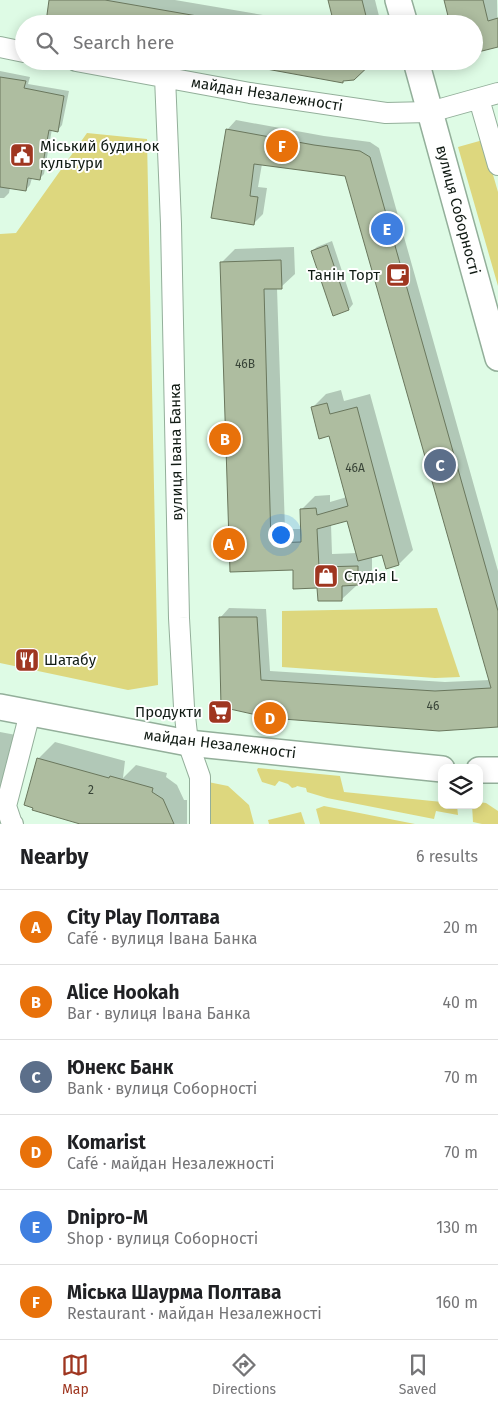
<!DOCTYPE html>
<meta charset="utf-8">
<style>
body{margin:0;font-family:"Fira Sans",sans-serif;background:#f2f2f2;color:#202124}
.controls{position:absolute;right:15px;bottom:15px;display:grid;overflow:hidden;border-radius:10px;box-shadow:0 2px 12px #0003}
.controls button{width:45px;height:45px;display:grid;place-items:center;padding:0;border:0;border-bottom:1px solid #e0e0e0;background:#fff;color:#202124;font:25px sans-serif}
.you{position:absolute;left:280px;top:534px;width:18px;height:18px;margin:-12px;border:4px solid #fff;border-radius:50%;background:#1a73e8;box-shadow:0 0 0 8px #1a73e833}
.badge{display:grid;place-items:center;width:32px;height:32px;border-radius:50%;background:#9f3620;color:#fff;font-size:16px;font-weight:700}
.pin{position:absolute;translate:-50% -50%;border:2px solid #fff;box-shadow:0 1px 5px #0006}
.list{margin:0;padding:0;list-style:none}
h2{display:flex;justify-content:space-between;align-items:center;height:65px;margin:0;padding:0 20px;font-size:21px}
h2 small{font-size:16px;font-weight:400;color:#757577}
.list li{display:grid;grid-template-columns:32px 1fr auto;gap:15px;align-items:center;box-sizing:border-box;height:75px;padding:0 20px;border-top:1px solid #e0e0e0}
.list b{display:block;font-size:19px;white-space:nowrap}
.list p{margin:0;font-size:16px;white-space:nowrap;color:#757577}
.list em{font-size:16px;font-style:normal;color:#757577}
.icon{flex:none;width:28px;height:28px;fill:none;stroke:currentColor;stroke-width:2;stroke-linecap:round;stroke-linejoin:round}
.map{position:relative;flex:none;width:498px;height:824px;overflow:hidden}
.search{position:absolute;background:#fff;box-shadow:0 2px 12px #0003;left:15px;right:15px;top:15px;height:55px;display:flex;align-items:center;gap:12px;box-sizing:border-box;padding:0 18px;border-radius:28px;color:#757577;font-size:19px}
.sheet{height:515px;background:#fff}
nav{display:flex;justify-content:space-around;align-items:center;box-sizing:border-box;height:70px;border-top:1px solid #e0e0e0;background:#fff;font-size:14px;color:#757577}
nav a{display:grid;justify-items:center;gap:2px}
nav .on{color:#9f3620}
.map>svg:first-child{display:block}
.green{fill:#ddd77e}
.shadow{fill:#0003;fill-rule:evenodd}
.building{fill:#aebda0;stroke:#6a775d}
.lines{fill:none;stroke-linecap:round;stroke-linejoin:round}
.minor-casing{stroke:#93af9a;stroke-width:22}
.major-casing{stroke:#93af9a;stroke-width:28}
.minor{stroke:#fff;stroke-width:20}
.major{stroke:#fff;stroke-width:25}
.labels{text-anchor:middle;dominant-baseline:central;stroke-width:4;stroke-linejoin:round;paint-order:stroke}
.number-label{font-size:12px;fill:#384437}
.street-label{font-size:15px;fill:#111b14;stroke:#fff}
.poi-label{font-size:15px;fill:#111b14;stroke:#fff;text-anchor:start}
</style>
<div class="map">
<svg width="498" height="824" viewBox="0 0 498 824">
<rect width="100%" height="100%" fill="#defbe5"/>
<!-- green -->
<path class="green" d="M87,133L147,139L158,685L128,690L0,663V234L16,233Z
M483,140L498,192V286L458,147Z
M437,608L460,677L435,678L282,667V611Z
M258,768L340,776L344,792L442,802V805H457L458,815L436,811L434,819L327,798L307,792L306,788L297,786L296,787L292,788L288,784L279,781L275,786L262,782L257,770Z
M208,782L228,786L249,805L254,824H209Z
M479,802L486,803L498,811V824H482L473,822L472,805H479Z
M324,806L415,824H320L316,809Z
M301,812L305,824H269L268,820Z"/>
<!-- shadow -->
<path class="shadow" d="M51,0H175L263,15L262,22L273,24H63Z
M329,0H375L381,24H336Z
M445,0H497L498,46L474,24Z
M0,71L30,77L28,84L69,91L62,125L58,130L52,129L44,174L39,179L32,178L30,185L26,190L10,187L9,193L4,198H0Z
M236,120L324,136L370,142L379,148L498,571V726L271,717L220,618L229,608L266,609L270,671L445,682L490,680L346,174L262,164L258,187L267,188L263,214L254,223L227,130Z
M332,241L353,304L349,309L333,314L312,251L317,247Z
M294,247L295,274L281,287L277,288L285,529H302L301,510L315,496L330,495V502L347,497L330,435L312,408L326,394L341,390L344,401L370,394L413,550L399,564L387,567L383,553L372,556V570L358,584H356V586L342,599L319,587L294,569L231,571L221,263L235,249ZM348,519L358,553L332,554L331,524Z
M0,732L16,735L0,812Z
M55,742L125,761L123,778L136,765L167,773L166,777L177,785L184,800H187V824H85L39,758Z"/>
<!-- building -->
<path class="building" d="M49,0H105L203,17L202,24H56L46,22Z
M328,0H362L368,24H334Z
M444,0H483L488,21L498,18V47L474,53V24H450Z
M261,61H374L354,80L343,81V83L261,68Z
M0,77L26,81L24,88L64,96L58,132L49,130L40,180L28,178L26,191L0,187Z
M226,129L314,145L360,151L370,157L498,611V727L439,731L270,718L221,707L219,617H257L261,680L435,691L491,688L345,176L254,164L250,196L258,197L254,225L211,218Z
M327,245L349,310L333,316L311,251Z
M281,260L282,289H264L271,543L301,542L300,509L316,508L317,515L348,506L329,436L319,439L311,407L327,403L330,414L357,407L399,565L386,569L382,555L358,561L347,521L317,529L319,567L358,566V585L342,586V601H318L317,588L293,589V570L230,572L220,262Z
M37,758L109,778L110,776L153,788L152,792L163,799L174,824H80L32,810L33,808L24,805Z"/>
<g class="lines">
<defs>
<path id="minor" d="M0,47L24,52
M76,61L250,93L386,113L430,112L498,93
M165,77L171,224L179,618L184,707L188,743L200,777V824
M479,99L498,165
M13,824H12L6,806L30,713"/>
<path id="major" d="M398,0L405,24
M416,61L498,358
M0,707L188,743L442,769
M479,770H498"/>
</defs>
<!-- minor casing -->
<use href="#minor" class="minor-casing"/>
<!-- major casing -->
<use href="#major" class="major-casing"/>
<!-- minor -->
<use href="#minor" class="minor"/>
<!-- major -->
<use href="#major" class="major"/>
</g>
<!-- icons -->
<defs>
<symbol id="civic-square" viewBox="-11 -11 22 22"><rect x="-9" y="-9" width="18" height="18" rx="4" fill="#9f3620" stroke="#fff"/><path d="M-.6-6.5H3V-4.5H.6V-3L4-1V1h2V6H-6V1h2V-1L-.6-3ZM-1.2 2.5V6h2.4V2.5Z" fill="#fff"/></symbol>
<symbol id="cafe-square" viewBox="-11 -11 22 22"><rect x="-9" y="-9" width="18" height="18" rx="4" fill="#9f3620" stroke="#fff"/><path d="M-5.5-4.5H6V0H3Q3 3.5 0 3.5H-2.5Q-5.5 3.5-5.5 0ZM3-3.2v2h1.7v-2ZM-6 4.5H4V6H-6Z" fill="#fff"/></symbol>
<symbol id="shop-square" viewBox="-11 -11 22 22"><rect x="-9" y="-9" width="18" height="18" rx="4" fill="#9f3620" stroke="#fff"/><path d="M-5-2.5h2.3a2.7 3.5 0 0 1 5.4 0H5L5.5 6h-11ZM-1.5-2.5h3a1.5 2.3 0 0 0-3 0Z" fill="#fff"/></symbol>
<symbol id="restaurant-square" viewBox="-11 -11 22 22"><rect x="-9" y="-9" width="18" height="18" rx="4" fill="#9f3620" stroke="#fff"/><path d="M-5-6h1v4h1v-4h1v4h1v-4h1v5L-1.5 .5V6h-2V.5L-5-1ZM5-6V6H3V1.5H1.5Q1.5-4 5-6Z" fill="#fff"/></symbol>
<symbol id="supermarket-square" viewBox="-11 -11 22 22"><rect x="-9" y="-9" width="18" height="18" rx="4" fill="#9f3620" stroke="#fff"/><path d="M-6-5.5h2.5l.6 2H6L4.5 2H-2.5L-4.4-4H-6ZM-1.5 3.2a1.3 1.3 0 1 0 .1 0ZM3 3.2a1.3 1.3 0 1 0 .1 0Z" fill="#fff"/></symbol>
</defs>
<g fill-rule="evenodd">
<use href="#civic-square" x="8" y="141" width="28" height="28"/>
<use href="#cafe-square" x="384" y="261" width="28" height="28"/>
<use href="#shop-square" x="312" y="562" width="28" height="28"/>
<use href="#restaurant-square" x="13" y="646" width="28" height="28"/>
<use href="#supermarket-square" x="206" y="698" width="28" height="28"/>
</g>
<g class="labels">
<!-- number labels -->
<g class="number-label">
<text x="245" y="364">46В</text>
<text x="355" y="468">46А</text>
<text x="433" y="706">46</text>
<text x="91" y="790">2</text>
</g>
<!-- street labels -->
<g class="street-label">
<text transform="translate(267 94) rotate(9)">майдан Незалежності</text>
<text transform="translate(458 210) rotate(75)">вулиця Соборності</text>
<text transform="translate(176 452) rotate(-91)">вулиця Івана Банка</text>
<text transform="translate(220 744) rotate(7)">майдан Незалежності</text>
</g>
<!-- poi labels -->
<g class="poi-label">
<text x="40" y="146">Міський будинок<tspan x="40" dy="17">культури</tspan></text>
<text x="380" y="275" text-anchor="end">Танін Торт</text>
<text x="344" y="576">Студія L</text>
<text x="44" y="660">Шатабу</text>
<text x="202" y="712" text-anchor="end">Продукти</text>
</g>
</g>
</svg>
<div class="controls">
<button><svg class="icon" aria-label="layers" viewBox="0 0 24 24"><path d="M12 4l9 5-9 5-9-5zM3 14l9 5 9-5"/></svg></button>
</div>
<div class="you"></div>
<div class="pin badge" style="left:229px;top:544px;background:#e8710a">A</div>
<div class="pin badge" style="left:225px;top:439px;background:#e8710a">B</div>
<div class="pin badge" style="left:440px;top:465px;background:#5c6f8a">C</div>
<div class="pin badge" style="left:270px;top:718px;background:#e8710a">D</div>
<div class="pin badge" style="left:387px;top:229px;background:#3f7fe0">E</div>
<div class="pin badge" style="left:282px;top:146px;background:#e8710a">F</div>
<div class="search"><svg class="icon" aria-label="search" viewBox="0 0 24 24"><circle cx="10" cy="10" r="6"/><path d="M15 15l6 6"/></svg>Search here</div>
</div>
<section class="sheet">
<h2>Nearby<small>6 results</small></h2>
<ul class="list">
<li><span class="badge" style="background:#e8710a">A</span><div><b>City Play Полтава</b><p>Café · вулиця Івана Банка</p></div><em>20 m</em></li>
<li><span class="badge" style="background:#e8710a">B</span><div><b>Alice Hookah</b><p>Bar · вулиця Івана Банка</p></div><em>40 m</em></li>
<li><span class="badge" style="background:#5c6f8a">C</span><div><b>Юнекс Банк</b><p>Bank · вулиця Соборності</p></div><em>70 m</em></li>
<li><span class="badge" style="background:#e8710a">D</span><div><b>Komarist</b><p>Café · майдан Незалежності</p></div><em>70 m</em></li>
<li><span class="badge" style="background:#3f7fe0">E</span><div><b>Dnipro-M</b><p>Shop · вулиця Соборності</p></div><em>130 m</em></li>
<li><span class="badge" style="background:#e8710a">F</span><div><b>Міська Шаурма Полтава</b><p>Restaurant · майдан Незалежності</p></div><em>160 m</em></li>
</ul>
</section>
<nav>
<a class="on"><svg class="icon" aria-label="map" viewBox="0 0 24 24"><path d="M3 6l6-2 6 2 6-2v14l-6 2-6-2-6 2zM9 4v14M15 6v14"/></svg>Map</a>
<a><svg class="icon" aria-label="directions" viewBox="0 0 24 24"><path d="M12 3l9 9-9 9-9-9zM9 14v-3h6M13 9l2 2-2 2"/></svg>Directions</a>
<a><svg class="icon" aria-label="saved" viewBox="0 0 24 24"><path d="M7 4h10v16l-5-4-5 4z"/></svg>Saved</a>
</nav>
